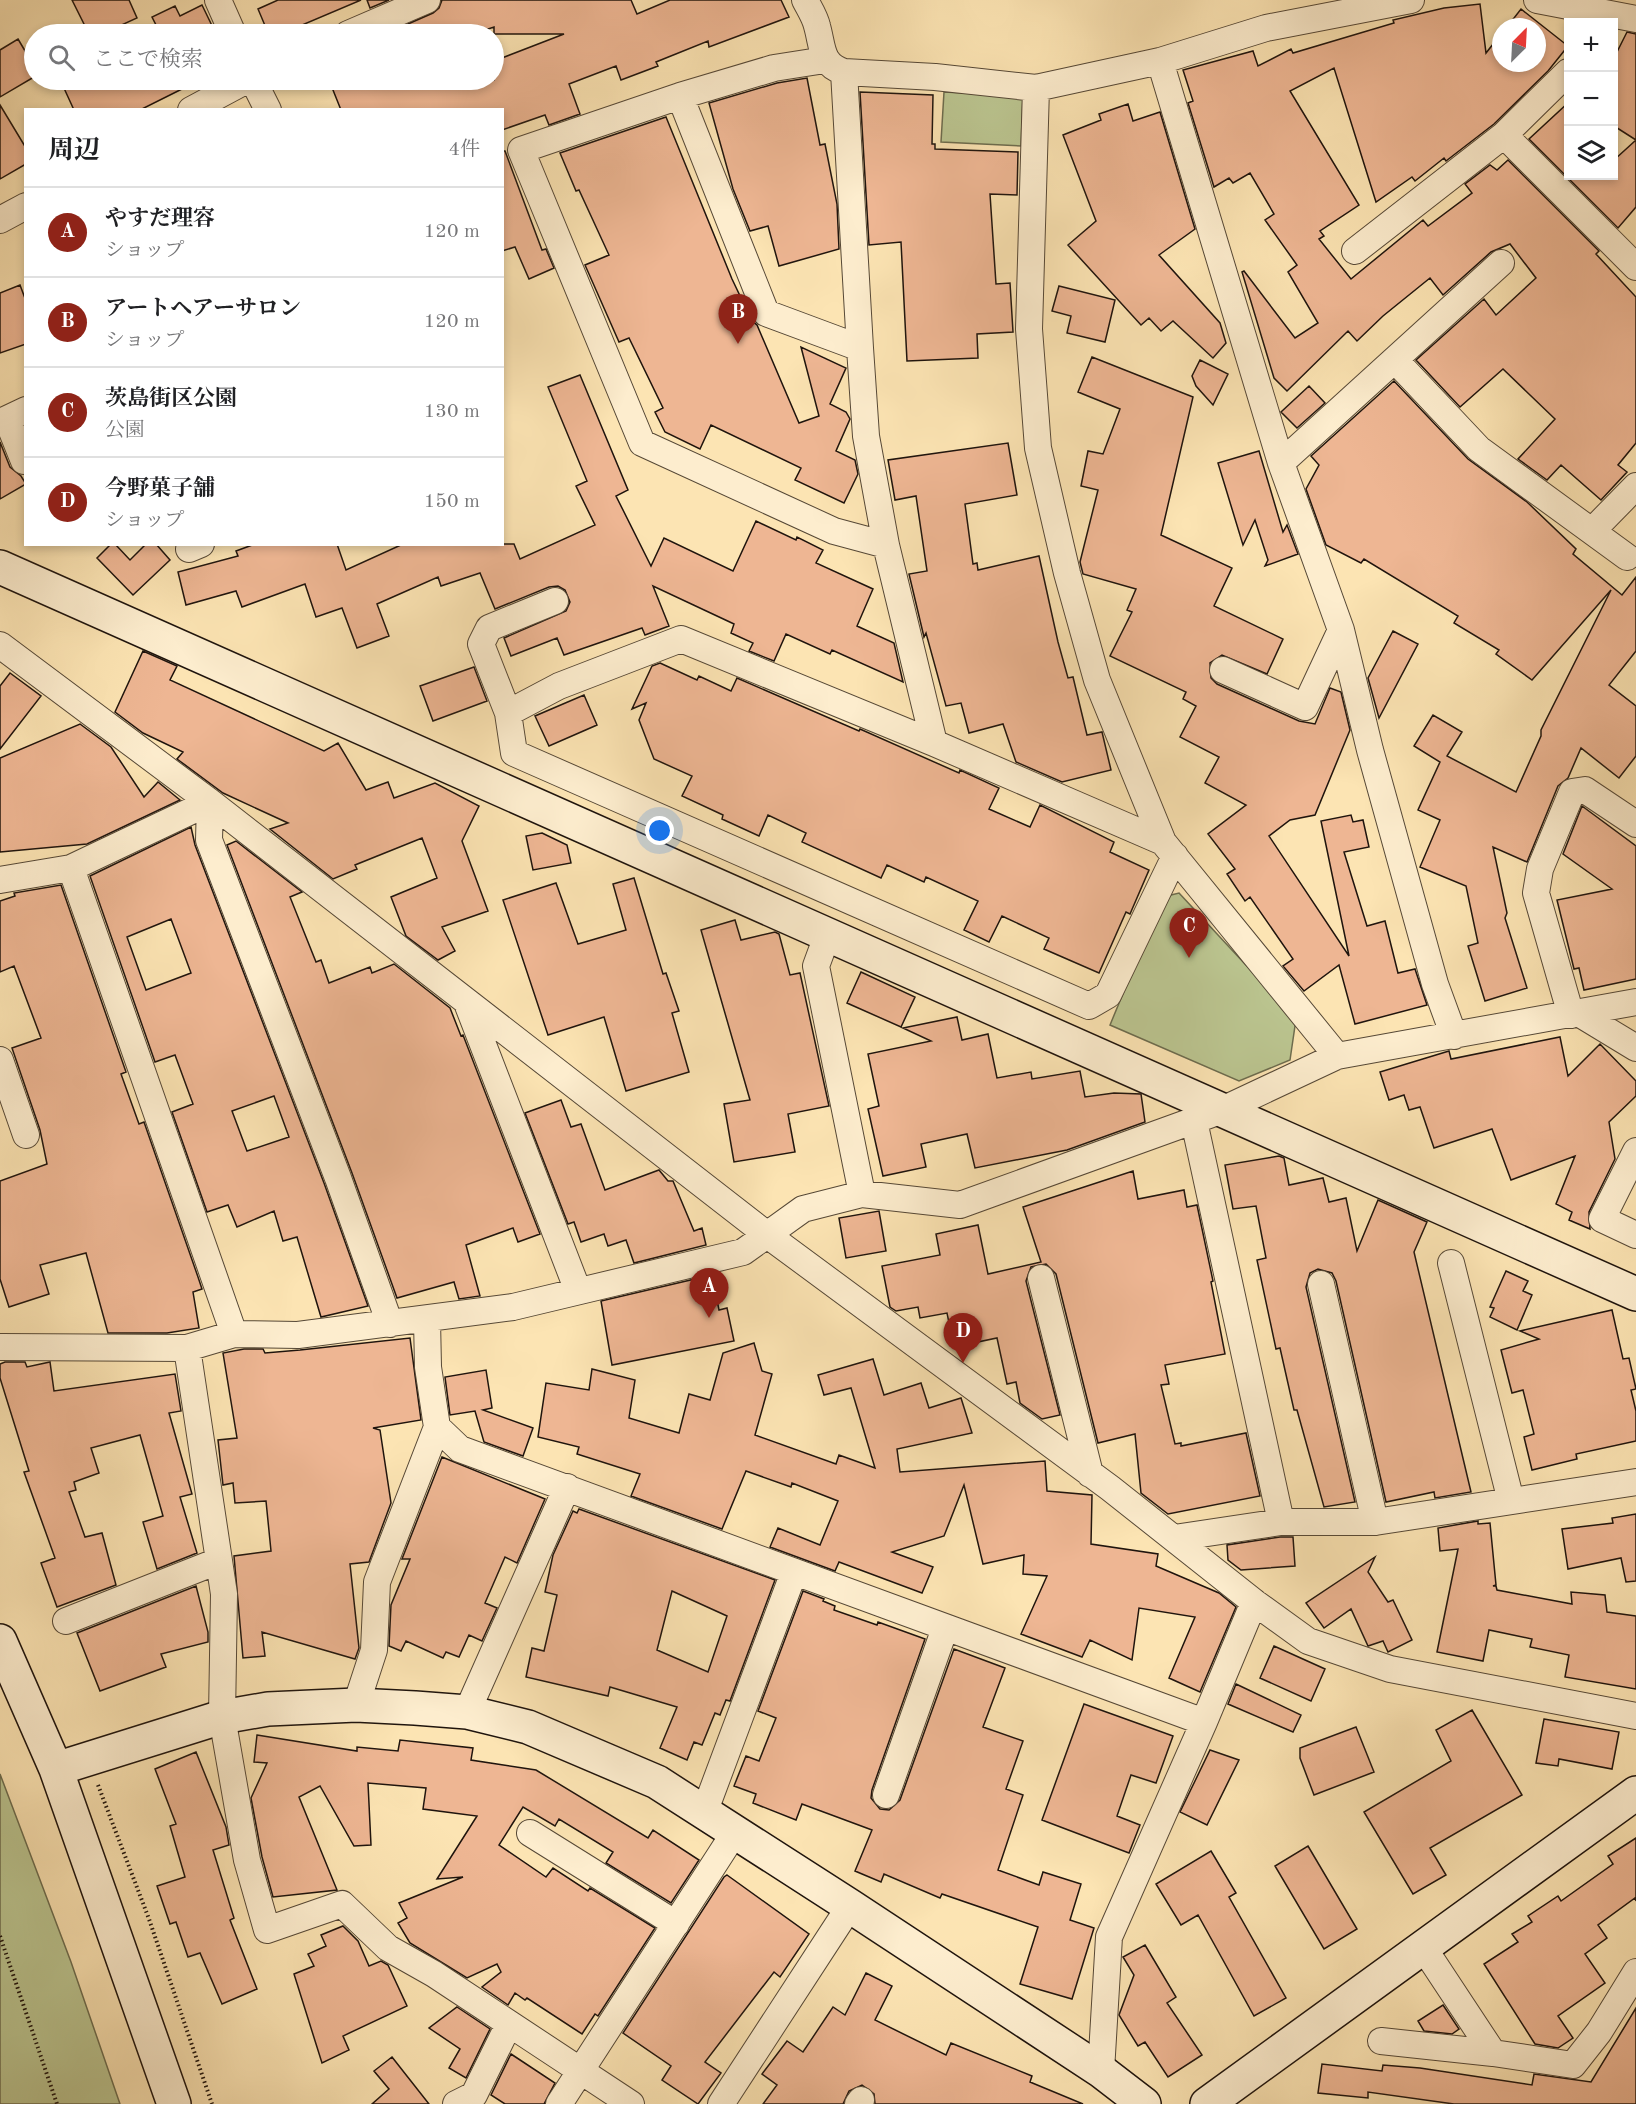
<!DOCTYPE html>
<html lang="ja">
<meta charset="utf-8">
<style>
body{margin:0;font-family:"Old Standard TT","Noto Serif JP",serif;background:#f6f6f6;color:#202124}
.controls{position:absolute;right:18px;top:18px;display:grid;overflow:hidden;border-radius:0px;box-shadow:0 3px 9px #0003}
.controls button{width:54px;height:54px;display:grid;place-items:center;padding:0;border:0;border-bottom:2px solid #e0e0e0;background:#fff;color:#202124;font:30px sans-serif}
.compass{position:absolute;left:1492px;top:18px;width:54px;height:54px;border-radius:50%;background:#fff;box-shadow:0 3px 9px #0003;rotate:24deg}
.you{position:absolute;left:660px;top:831px;width:21px;height:21px;margin:-15px;border:4px solid #fff;border-radius:50%;background:#1a73e8;box-shadow:0 0 0 9px #1a73e833}
.badge{display:grid;place-items:center;width:39px;height:39px;border-radius:50%;background:#8f2418;color:#fff;font-size:20px;font-weight:700}
.pin{position:absolute;translate:-50% -50px;filter:drop-shadow(0 2px 3px #0008)}
.pin::after{content:'';position:absolute;top:32px;width:21px;height:18px;background:inherit;clip-path:polygon(0 0,100% 0,50% 100%)}
.list{margin:0;padding:0;list-style:none}
h2{display:flex;justify-content:space-between;align-items:center;height:78px;margin:0;padding:0 24px;font-size:26px}
h2 small{font-size:20px;font-weight:400;color:#757577}
.list li{display:grid;grid-template-columns:39px 1fr auto;gap:18px;align-items:center;box-sizing:border-box;height:90px;padding:0 24px;border-top:2px solid #e0e0e0}
.list b{display:block;font-size:22px;white-space:nowrap}
.list p{margin:0;font-size:20px;white-space:nowrap;color:#757577}
.list em{font-size:20px;font-style:normal;color:#757577}
.icon{flex:none;width:33px;height:33px;fill:none;stroke:currentColor;stroke-width:2;stroke-linecap:round;stroke-linejoin:round}
.map{position:relative;flex:none;width:1636px;height:2104px;overflow:hidden}
.search{position:absolute;background:#fff;box-shadow:0 3px 9px #0003;left:24px;top:24px;width:480px;height:66px;display:flex;align-items:center;gap:15px;box-sizing:border-box;padding:0 21px;border-radius:33px;color:#757577;font-size:22px}
.panel{position:absolute;background:#fff;box-shadow:0 3px 9px #0003;left:24px;top:108px;width:480px;height:438px;border-radius:0px}
.map>svg:first-child{display:block}
.green{fill:#bbc590;stroke:#6d6c4e;stroke-width:1.5}
.building{fill:#eeb693;stroke:#1f140d;stroke-width:1.5;fill-rule:evenodd}
.lines{fill:none;stroke-linecap:round;stroke-linejoin:round}
.street-casing{stroke:#564836;stroke-width:28}
.secondary-casing{stroke:#1f140d;stroke-width:36}
.path{stroke:#1f140d;stroke-width:4;stroke-dasharray:1.5 3;stroke-linecap:butt}
.street{stroke:#fdedce;stroke-width:26}
.secondary{stroke:#fdedce;stroke-width:33}
</style>
<div class="map">
<svg width="1636" height="2104" viewBox="0 0 1636 2104">
<rect width="100%" height="100%" fill="#fce4b3"/>
<filter id="stains"><feTurbulence type="fractalNoise" baseFrequency=".00333" numOctaves="4"/><feColorMatrix values="0 0 0 0 .2 0 0 0 0 .09 0 0 0 0 .02 0 0 0 .5 -.17"/></filter>
<radialGradient id="worn" r=".72"><stop offset=".6" stop-color="#630" stop-opacity="0"/><stop offset="1" stop-color="#630" stop-opacity=".3"/></radialGradient>
<!-- green -->
<path class="green" d="M944,92L1023,96L1021,146L941,142Z
M1179,893L1296,1019L1290,1060L1239,1081L1110,1025L1163,897Z
M0,1774L71,1962L120,2104H0Z"/>
<!-- building -->
<path class="building" d="M72,0H129L137,18L102,34H89Z
M278,0H361L281,34L266,28L258,9Z
M367,0H389L370,8Z
M442,0H631L637,14L670,0H781L789,17L709,47L708,41L656,62L658,66L621,80L616,66L569,84L580,114L549,125L545,115L502,130V110H341L329,80H494V61L564,34H494V27L473,34H385L433,13L439,8Z
M1480,4L1486,53L1501,34V63H1537V27H1507L1521,9L1568,46L1548,71L1494,124L1446,161L1444,158L1415,181L1412,177L1376,202L1334,68L1290,91L1359,205L1320,231L1324,236L1319,239L1351,279L1423,220L1428,226L1472,193L1465,184L1490,165L1497,170L1508,160L1599,251L1596,254L1636,297V443L1618,465L1627,472L1601,500L1561,465L1547,480L1518,459L1555,419L1503,369L1460,407L1416,360L1484,299L1496,315L1536,278L1510,244L1491,252L1443,295L1430,278L1383,316L1357,341L1348,331L1287,391L1274,378L1242,272L1244,271L1295,338L1318,323L1288,272L1297,265L1265,220L1274,214L1250,173L1233,183L1229,178L1214,187L1188,103L1193,101L1183,70L1253,51L1258,66L1291,49L1293,53L1394,23L1393,20L1444,8Z
M202,5L216,34H141L157,27L152,17L175,6L180,16Z
M1627,32L1636,34V140L1614,126V58Z
M18,39L34,66V77L0,97V50Z
M807,78L820,145L825,144L837,204L839,249L779,266L768,226L750,231L733,189L709,103L777,83Z
M77,80H200L140,110H74L63,86Z
M860,92L933,95L932,144H935V149L1018,152L1017,195L990,194L996,284L1010,283L1013,332L977,334L978,358L907,361L901,242L869,245Z
M1569,102V176H1614V160L1636,140V207L1618,228L1529,139Z
M1128,104L1133,121L1160,112L1195,229L1159,255L1220,323L1226,343L1213,358L1173,321L1161,331L1149,318L1141,325L1068,245L1096,221L1063,135L1101,120L1099,114Z
M0,105L26,148V164L0,179Z
M666,117L732,279L752,321L757,325L799,423L819,416L801,347L846,368L830,404L846,412L850,419L836,451L855,460L858,474L844,503L795,480L801,468L711,425L700,449L665,432L655,412L663,408L629,338L619,342L585,265L609,255L579,190L576,191L560,153Z
M502,151H505L542,250L546,249L554,268L529,279L515,247L502,251Z
M20,285L26,301V344L0,353V293Z
M1059,286L1115,300L1105,342L1067,333L1071,316L1052,311Z
M1092,357L1193,397L1161,535L1232,568L1214,606L1283,639L1267,674L1222,655L1210,663L1211,678L1217,684L1299,721L1315,724L1330,688L1341,692L1350,730L1315,815L1290,820L1269,836L1349,956L1321,821L1351,815L1353,822L1363,820L1369,847L1344,852L1367,926L1385,921L1398,973L1415,969L1427,1005L1355,1024L1339,965L1304,991L1283,966L1293,959L1250,897L1245,901L1227,874L1235,869L1208,834L1246,805L1205,783L1219,757L1180,737L1196,706L1183,699L1186,692L1110,656L1132,612L1127,610L1136,589L1083,574L1080,562L1098,490L1081,486L1088,451L1103,454L1120,409L1078,392Z
M1200,360L1228,374L1213,405L1196,386L1192,376Z
M580,375L628,490L616,496L651,566L664,538L733,571L756,521L796,540L797,537L823,550L816,563L873,589L857,626L894,643L903,682L832,650L830,654L786,634L774,661L749,651L753,643L731,633L734,624L653,586L669,626L645,635L642,628L564,655L557,638L511,656L504,638L566,611L570,602L565,590L558,586L549,587L495,609L480,573L441,586L438,577L377,604L389,636L357,648L342,608L316,617L305,584L242,607L236,591L186,605L178,572L238,556L236,551L255,544H337L346,570L403,544H514L520,559L595,525L576,486L587,481L548,387Z
M1394,381L1468,459L1527,502L1576,549L1573,554L1622,595L1636,577V651L1609,685L1636,706V756L1619,778L1581,748L1568,778L1558,786L1527,862L1493,847L1507,913L1505,918L1527,988L1485,1001L1468,946L1478,943L1466,886L1420,867L1440,820L1418,810L1440,762L1414,746L1433,715L1462,732L1447,756L1516,792L1541,736V730L1611,590L1532,680L1496,654L1499,650L1454,623L1458,616L1364,559L1361,563L1326,545L1306,489L1319,465L1311,456Z
M1309,386L1325,403L1297,428L1281,412Z
M0,442L10,467L21,476L26,484L0,499Z
M1008,443L1017,495L965,504L973,564L977,563L978,570L1039,556L1058,642L1068,678L1073,677L1087,735L1102,732L1111,770L1062,782L1016,762L1003,724L969,733L961,703L946,706L926,633L924,637L909,574L927,571L916,496L895,500L888,460Z
M1259,451L1283,532L1287,525L1298,554L1265,566L1268,560L1255,520L1243,545L1218,463Z
M111,544H115L130,560L146,544H156L170,560L133,595L97,558Z
M1393,631L1418,644L1379,718L1368,678Z
M143,651L177,666L170,680L324,751L338,743L366,790L388,782L394,798L435,783L479,806L462,841L488,911L442,927L455,951L438,960L406,936L391,897L437,878L422,838L355,865L357,869L333,879L270,829L288,823L223,793L177,759L183,752L143,733L115,712Z
M660,663L697,680L699,676L731,691L737,678L859,731L860,729L959,773L960,770L999,788L989,809L1030,827L1040,805L1114,842L1110,852L1149,870L1130,914L1126,912L1099,973L1044,949L1049,938L1002,916L989,942L964,930L978,901L926,877L924,882L887,865L881,878L802,842L806,833L768,815L759,836L722,819L723,815L682,796L692,776L654,759L639,720L646,703L632,709L652,666Z
M474,667L487,701L433,721L420,686Z
M10,673L41,696L0,749V686Z
M584,695L597,725L549,746L535,716Z
M80,724L111,747L144,797L158,782L180,800L87,844L0,852V758Z
M1582,806L1636,846V979L1584,990L1579,968L1574,969L1557,900L1612,889L1563,854Z
M191,827L195,845L324,1183L368,1306L321,1317L297,1237L283,1241L274,1211L237,1227L228,1205L207,1212L172,1112L193,1104L175,1055L155,1062L90,876ZM171,919L191,973L146,990L127,937ZM274,1096L289,1137L247,1151L232,1111Z
M542,833L567,845L571,863L533,870L526,836Z
M236,841L302,892L290,897L316,962L321,960L329,983L370,967L372,973L394,964L450,1008L461,1036L463,1035L540,1234L518,1242L513,1228L466,1245L480,1296L459,1299L454,1282L397,1298L352,1173L227,845Z
M634,878L663,974L666,973L679,1011L672,1013L689,1072L626,1091L604,1017L548,1035L503,900L556,883L578,944L626,930L613,884Z
M61,885L126,1072L121,1074L139,1124L144,1122L198,1277L202,1289L193,1292L199,1328L167,1333H108L86,1253L40,1265L49,1294L9,1307L0,1279V1181L47,1164L40,1130L12,1048L41,1038L14,966L0,972V901L15,896L14,893Z
M735,920L741,940L775,932L779,934L790,975L800,973L829,1106L788,1114L795,1152L734,1162L724,1104L750,1100L701,930Z
M861,972L915,997L901,1027L847,1003Z
M957,1017L962,1040L988,1034L997,1078L1031,1072L1032,1079L1080,1071L1085,1097L1114,1093L1141,1094L1145,1122L1067,1150L975,1168L967,1134L921,1144L926,1167L883,1176L868,1109L879,1106L868,1054L931,1041L903,1028Z
M1560,1037L1568,1076L1600,1044L1636,1081V1096L1609,1122L1615,1159L1589,1212L1590,1229L1569,1220L1572,1212L1556,1204L1575,1156L1511,1180L1492,1129L1434,1148L1420,1107L1409,1110L1404,1095L1389,1100L1380,1072L1449,1051L1451,1059Z
M561,1100L571,1127L581,1124L605,1190L659,1170L668,1181H673L694,1231L702,1228L706,1245L634,1263L626,1240L608,1246L604,1234L581,1242L574,1222L568,1224L525,1113Z
M1279,1156L1284,1158L1289,1185L1323,1178L1329,1202L1346,1198L1357,1251L1378,1200L1427,1222L1414,1252L1471,1492L1435,1498L1434,1492L1386,1502L1336,1281L1332,1273L1318,1269L1310,1273L1306,1287L1355,1502L1324,1507L1297,1410H1294L1280,1348L1276,1349L1257,1260L1266,1258L1256,1206L1233,1209L1225,1165Z
M1133,1171L1138,1199L1184,1190L1187,1207L1197,1205L1213,1281L1211,1282L1225,1354L1165,1365L1169,1384L1161,1385L1175,1444L1181,1443V1446L1246,1433L1260,1496L1168,1514L1141,1493L1135,1434L1098,1443L1056,1274L1046,1264L1031,1267L1026,1281L1060,1415L1042,1419L1020,1403L1016,1382L1007,1384L997,1338L954,1347L947,1313L920,1318L918,1307L896,1311L890,1307L882,1266L940,1255L936,1234L978,1225L988,1274L1041,1262L1023,1207Z
M879,1211L886,1251L846,1258L839,1218Z
M1506,1271L1528,1281L1523,1291L1532,1295L1517,1330L1490,1317L1494,1308L1490,1307Z
M712,1275L719,1310L727,1308L734,1341L612,1365L601,1301Z
M1612,1310L1623,1359L1629,1358L1636,1389L1631,1390L1636,1411V1441L1576,1454L1577,1459L1532,1470L1524,1437L1534,1434L1523,1390L1512,1393L1501,1350L1539,1339L1520,1331Z
M410,1338L421,1420L373,1428L380,1430L391,1503L369,1562L350,1564L359,1648L355,1659L262,1632L265,1656L243,1658L234,1556L271,1551L266,1501L235,1503L233,1483L223,1485L218,1440L237,1438L223,1353L244,1349H263L265,1353L300,1350Z
M754,1343L762,1371L772,1374L755,1435L836,1464L839,1455L875,1468L851,1388L824,1395L818,1375L873,1359L884,1395L921,1383L929,1408L961,1398L972,1433L897,1449L900,1472L1045,1461L1047,1491L1092,1495L1091,1544L1158,1554L1156,1566L1219,1593L1236,1607L1200,1692L1169,1678L1195,1617L1139,1608L1132,1660L1090,1640L1082,1657L1021,1634L1047,1576L1023,1574L1024,1555L983,1564L964,1485L944,1536L892,1552L933,1567L922,1593L839,1562L835,1571L770,1547L778,1528L820,1545L838,1501L792,1483L791,1487L746,1471L722,1529L631,1496L640,1474L577,1454L579,1447L538,1437L546,1383L589,1390L592,1369L635,1380L629,1418L679,1433L689,1394L710,1400L723,1353Z
M5,1362H25L27,1367L50,1362L54,1391L175,1374L181,1411L169,1413L192,1494L180,1497L197,1553L157,1569L143,1522L163,1516L140,1435L91,1448L99,1473L74,1482L76,1490L69,1492L85,1537L102,1533L116,1585L57,1607L41,1563L55,1558L24,1472L29,1471L0,1378V1364Z
M486,1370L492,1408L483,1410L533,1428L523,1456L484,1442L475,1411L450,1415L445,1377Z
M442,1457L545,1499L517,1563L505,1557L485,1603L497,1608L482,1641L469,1635L459,1657L446,1652L443,1658L406,1641L401,1651L389,1646L391,1605L410,1559H402Z
M579,1509L775,1580L730,1701L726,1700L720,1715L715,1713L702,1745L694,1742L687,1760L660,1748L677,1707L610,1687L608,1696L526,1677L532,1648L544,1651L557,1595L545,1592L553,1555L573,1511L577,1513ZM672,1591L727,1616L708,1672L657,1650Z
M1636,1514V1581L1626,1582L1621,1558L1568,1569L1562,1529L1613,1523L1612,1518Z
M1478,1521V1524L1490,1523L1496,1585L1493,1586H1496L1497,1590L1572,1604L1571,1592L1605,1595L1607,1612L1636,1616V1689L1565,1677L1569,1655L1530,1647L1532,1639L1489,1630L1483,1661L1437,1652L1458,1549L1440,1551L1438,1528Z
M1280,1537H1293L1295,1566L1241,1570L1228,1560L1227,1545Z
M1375,1557L1368,1572L1388,1602L1393,1600L1412,1640L1388,1652L1383,1641L1368,1646L1351,1609L1324,1628L1306,1603Z
M196,1586L208,1632V1642L161,1654L166,1667L100,1691L77,1633Z
M803,1591L824,1599L823,1601L835,1606L834,1610L877,1625L878,1622L925,1639L872,1790L871,1798L880,1809L889,1810L900,1800L954,1649L1005,1668L983,1727L1023,1741L1006,1789L1023,1795L998,1870L1039,1885L1043,1872L1081,1884L1070,1920L1094,1928L1072,1999L1020,1984L1038,1927L942,1894L940,1898L884,1874L881,1882L855,1871L872,1830L802,1804L796,1820L753,1803L756,1794L734,1786L746,1756L759,1761L776,1718L758,1711Z
M1274,1646L1325,1669L1311,1701L1260,1678Z
M1236,1684L1301,1715L1293,1732L1228,1704Z
M1084,1704L1173,1736L1156,1783L1131,1775L1117,1816L1140,1825L1129,1853L1042,1820Z
M1472,1710L1522,1795L1430,1848L1446,1875L1413,1894L1364,1812L1451,1761L1436,1730Z
M1544,1719L1619,1732L1612,1769L1559,1759L1558,1766L1536,1763Z
M1356,1727L1374,1772L1314,1795L1300,1758V1748Z
M257,1735L357,1751V1747L398,1751L400,1740L473,1748L471,1760L536,1770L648,1838L653,1830L699,1860L671,1903L606,1863L613,1852L559,1819L555,1826L523,1807L499,1845L546,1877L553,1868L588,1891L590,1888L655,1928L598,2016L595,2014L582,2034L527,1998L525,2000L515,1993L508,2005L482,1987L501,1972L497,1964L467,1978L410,1943L398,1923L407,1918L399,1903L463,1877L437,1879L477,1816L423,1809L426,1788L368,1783L371,1845L354,1846L320,1786L299,1797L337,1890L273,1897L262,1857L251,1798L267,1763L254,1762Z
M1210,1750L1239,1760L1207,1825L1180,1812Z
M196,1752L226,1827L229,1845L213,1850L234,1918L230,1920L257,1989L222,2004L200,1953L188,1957L176,1922L170,1924L157,1886L185,1877L170,1826L176,1824L155,1769Z
M1636,1838V1901L1635,1898L1598,1925L1607,1938L1585,1954L1605,1983L1558,2016L1573,2038L1558,2048L1535,2044L1484,1964L1518,1942L1512,1934L1532,1922L1528,1916L1558,1896L1561,1901L1613,1864L1608,1856Z
M1308,1846L1357,1929L1324,1949L1275,1866Z
M1211,1851L1236,1893L1229,1897L1286,1998L1254,2016L1198,1915L1181,1925L1156,1884Z
M727,1875L809,1934L780,1977L774,1972L705,2062L721,2073L698,2104L662,2080L671,2066L623,2033L724,1877Z
M343,1926L358,1941L369,1966L381,1961L388,1965L407,2006L343,2036L349,2050L322,2063L294,1974L314,1966L308,1954L326,1946L321,1935Z
M1145,1945L1176,1997L1167,2003L1202,2055L1168,2077L1145,2042L1138,2046L1119,2015L1134,1975L1123,1957Z
M866,1973L892,1986L875,2020L946,2055L951,2043L1032,2076L1030,2082L1083,2104H875L874,2094L862,2085L849,2091L843,2104H763L777,2085L762,2074L787,2041L803,2052L833,2007L845,2015Z
M1443,2005L1459,2029L1452,2034L1424,2031L1418,2021Z
M457,2007L490,2029L466,2078L449,2068L460,2049L429,2028Z
M1636,2008V2104H1454L1368,2092V2098L1318,2093L1322,2064L1382,2071L1383,2065L1420,2068L1532,2085L1534,2074L1591,2082Z
M511,2054L555,2083L544,2104H505L491,2095Z
M392,2057L403,2071L429,2104H372L389,2089L374,2071Z"/>
<g class="lines">
<defs>
<path id="street" d="M218,0L233,34
M805,0C809,8 815,17 817,26C823,47 820,64 844,72L935,77L1036,88L1160,61L1266,28L1411,0
M1537,0L1636,19
M348,34L427,0
M1160,61L1281,463L1341,630L1370,750L1435,984L1454,1036
M844,72L860,348
M253,80L268,110
M1036,88L1029,329L1038,448L1067,573L1097,680L1163,842L1337,1056
M680,96L774,68L825,60
M191,110L247,80
M1504,135L1636,267
M0,220L26,206
M1355,251L1504,135L1568,72
M1395,360L1479,449L1627,557
M24,461L7,419L26,410
M1281,463L1501,263
M1592,531L1636,486
M886,545L834,531L642,443L521,150L680,96L766,313L860,348L866,436L886,545L934,743
M189,549L201,544
M555,601L489,628L481,644L508,713L559,686L681,639L934,743L1163,842
M0,645L210,802L766,1234L1110,1488L1254,1602L1308,1641L1390,1669L1636,1716
M1223,670L1305,707L1341,630
M508,713L514,753L1089,1006L1108,995L1175,856
M71,868L234,1334
M0,880L71,868L210,802L209,840L338,1178L390,1324
M827,936L816,966L862,1194
M467,1003L578,1291
M1580,1014L1636,1048
M1571,1015L1536,893L1540,869L1572,792L1585,790L1636,824
M0,1060L26,1135
M1194,1121L1281,1522
M1636,1151L1602,1219L1636,1235
M1451,1263L1511,1501
M1041,1278L1090,1474
M1321,1284L1375,1522
M427,1320L428,1367L437,1427L460,1449L1204,1722
M0,1347L187,1348L234,1334L298,1335L513,1307L743,1252L803,1209L862,1194L960,1205L1220,1111L1337,1056L1636,1002
M187,1348L224,1594L222,1717L247,1860L267,1930L342,1904L388,1948L434,1974L631,2104
M1174,1538L1281,1522H1375L1636,1482
M66,1621L218,1561
M356,1705L374,1650L377,1582L437,1427
M467,1712L567,1487
M886,1795L945,1628
M704,1813L794,1572
M530,1833L676,1924
M1423,1947L1493,2053L1573,2065L1599,2032L1636,1972
M1381,2041L1493,2053
M1101,2071L1109,1937L1204,1722L1254,1602
M456,2104L474,2095L509,2024
M559,2104L735,1832
M721,2104L850,1906
M858,2104L861,2100"/>
<path id="secondary" d="M0,567L1636,1294
M0,1641L56,1769L174,2104
M56,1769L222,1717L268,1709L356,1705L415,1708L467,1712L528,1727L657,1782L850,1906L1101,2071L1144,2104
M1207,2104L1636,1793"/>
</defs>
<!-- street casing -->
<use href="#street" class="street-casing"/>
<!-- secondary casing -->
<use href="#secondary" class="secondary-casing"/>
<!-- path -->
<path class="path" d="M98,1785L149,1919L212,2104
M0,1936L57,2104"/>
<!-- street -->
<use href="#street" class="street"/>
<!-- secondary -->
<use href="#secondary" class="secondary"/>
</g>
<rect width="100%" height="100%" filter="url(#stains)"/>
<rect width="100%" height="100%" fill="url(#worn)"/>
</svg>
<div class="controls">
<button>+</button>
<button>−</button>
<button><svg class="icon" aria-label="layers" viewBox="0 0 24 24"><path d="M12 4l9 5-9 5-9-5zM3 14l9 5 9-5"/></svg></button>
</div>
<svg class="compass" viewBox="-18 -18 36 36"><path d="M0-13l5 13h-10z" fill="#e53935"/><path d="M0 13l5-13h-10z" fill="#757577"/></svg>
<div class="you"></div>
<div class="pin badge" style="left:709px;top:1318px">A</div>
<div class="pin badge" style="left:738px;top:344px">B</div>
<div class="pin badge" style="left:1189px;top:958px">C</div>
<div class="pin badge" style="left:963px;top:1363px">D</div>
<div class="search"><svg class="icon" aria-label="search" viewBox="0 0 24 24"><circle cx="10" cy="10" r="6"/><path d="M15 15l6 6"/></svg>ここで検索</div>
<section class="panel">
<h2>周辺<small>4件</small></h2>
<ul class="list">
<li><span class="badge">A</span><div><b>やすだ理容</b><p>ショップ</p></div><em>120 m</em></li>
<li><span class="badge">B</span><div><b>アートヘアーサロン</b><p>ショップ</p></div><em>120 m</em></li>
<li><span class="badge">C</span><div><b>茨島街区公園</b><p>公園</p></div><em>130 m</em></li>
<li><span class="badge">D</span><div><b>今野菓子舗</b><p>ショップ</p></div><em>150 m</em></li>
</ul>
</section>
</div>
